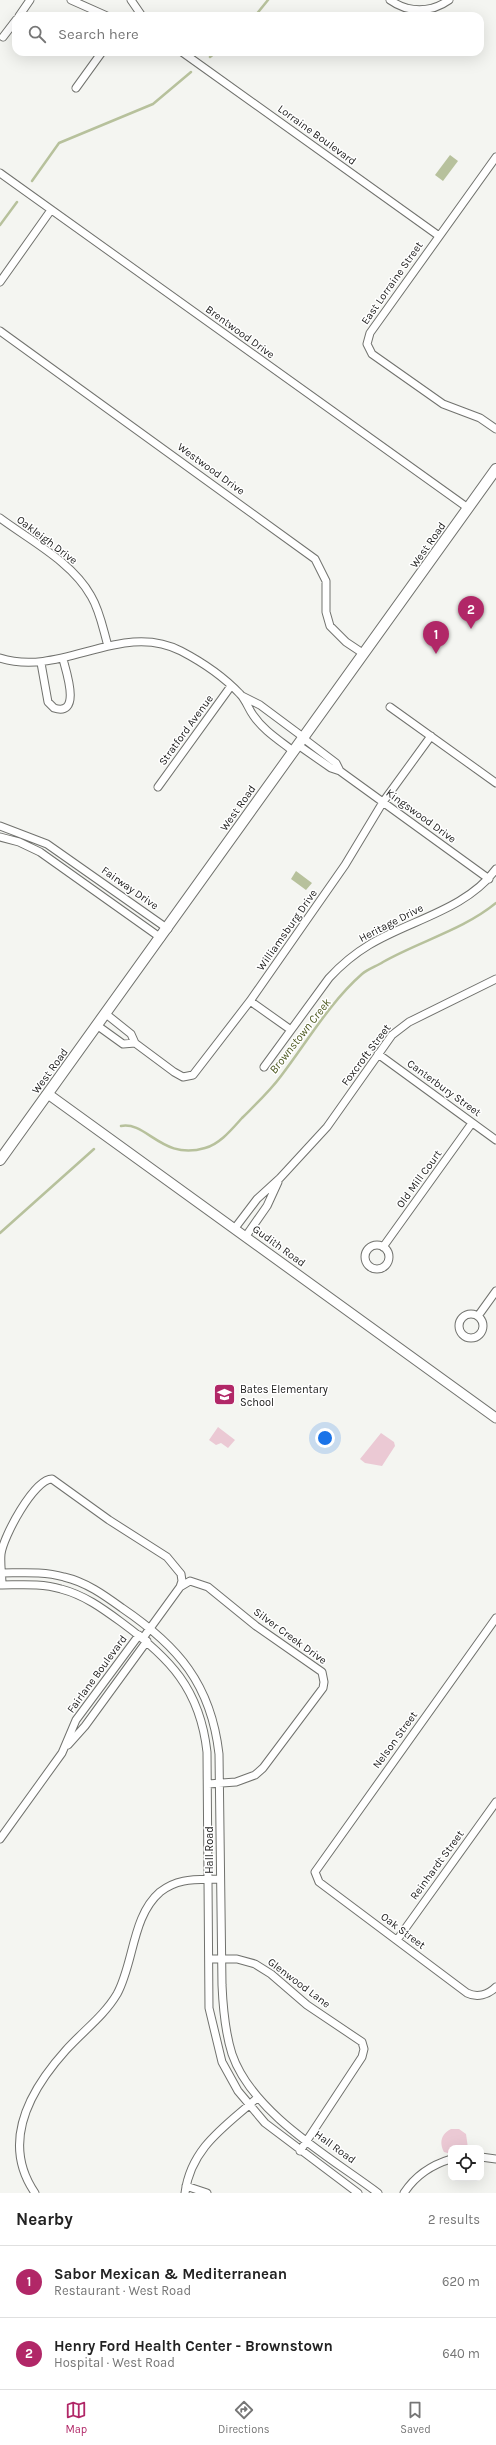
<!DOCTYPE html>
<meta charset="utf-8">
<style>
body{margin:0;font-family:Karla,sans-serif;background:#f6f6f6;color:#222}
.controls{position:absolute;right:12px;bottom:12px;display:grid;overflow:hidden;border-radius:8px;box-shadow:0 4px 16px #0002}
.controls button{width:36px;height:36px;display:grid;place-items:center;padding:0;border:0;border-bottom:1px solid #e0e0e0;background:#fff;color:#222;font:20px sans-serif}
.you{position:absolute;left:325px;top:1438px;width:14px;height:14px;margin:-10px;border:3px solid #fff;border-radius:50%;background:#1a73e8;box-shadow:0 0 0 6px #1a73e833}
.badge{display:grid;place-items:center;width:26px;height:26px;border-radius:50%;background:#b12767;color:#fff;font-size:13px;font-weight:700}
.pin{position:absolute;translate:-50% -33px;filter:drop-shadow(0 1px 2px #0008)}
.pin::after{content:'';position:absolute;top:21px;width:14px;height:12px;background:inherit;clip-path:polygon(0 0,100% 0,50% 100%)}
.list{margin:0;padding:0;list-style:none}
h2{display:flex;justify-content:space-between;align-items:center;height:52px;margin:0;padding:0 16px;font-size:17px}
h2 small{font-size:13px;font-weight:400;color:#767676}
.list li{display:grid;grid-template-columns:26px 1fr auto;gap:12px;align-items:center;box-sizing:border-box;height:72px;padding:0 16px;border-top:1px solid #e0e0e0}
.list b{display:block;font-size:15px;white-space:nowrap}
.list p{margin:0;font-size:13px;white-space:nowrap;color:#767676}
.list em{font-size:13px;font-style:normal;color:#767676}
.icon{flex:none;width:22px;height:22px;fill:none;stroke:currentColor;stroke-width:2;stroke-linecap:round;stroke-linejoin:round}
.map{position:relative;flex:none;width:496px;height:2193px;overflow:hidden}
.search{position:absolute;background:#fff;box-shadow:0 4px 16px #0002;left:12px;right:12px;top:12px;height:44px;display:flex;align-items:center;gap:10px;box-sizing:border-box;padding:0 14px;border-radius:12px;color:#767676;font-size:15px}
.sheet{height:196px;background:#fff}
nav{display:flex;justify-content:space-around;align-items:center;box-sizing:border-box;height:56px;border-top:1px solid #e0e0e0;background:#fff;font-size:11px;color:#767676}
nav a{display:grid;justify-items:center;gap:2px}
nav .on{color:#b12767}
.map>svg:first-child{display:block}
.green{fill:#ebc9d4}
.water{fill:#b7c19c}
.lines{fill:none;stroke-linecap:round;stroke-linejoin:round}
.stream{stroke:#b7c19c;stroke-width:2.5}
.minor-casing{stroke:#71726e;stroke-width:9}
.tertiary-casing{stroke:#71726e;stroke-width:11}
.secondary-casing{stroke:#71726e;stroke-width:12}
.minor{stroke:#fff;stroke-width:7}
.tertiary{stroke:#fff;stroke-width:9}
.secondary{stroke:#fff;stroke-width:10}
.labels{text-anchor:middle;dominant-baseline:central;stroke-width:3;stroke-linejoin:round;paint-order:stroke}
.street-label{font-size:11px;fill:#212120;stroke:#fff}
.poi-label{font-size:11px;fill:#212120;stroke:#fff;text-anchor:start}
.water-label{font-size:12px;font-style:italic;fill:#505c24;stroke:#fff}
</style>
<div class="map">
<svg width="496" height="2193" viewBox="0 0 496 2193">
<rect width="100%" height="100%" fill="#f4f5f1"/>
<!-- green -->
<path class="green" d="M218,1427L235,1440L228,1448L221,1443L216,1445L209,1440Z
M381,1433L394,1442L395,1446L382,1466L365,1463L360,1459Z
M451,2129H459L466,2134L468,2148H451V2154L444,2152C439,2143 441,2134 451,2129Z"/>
<!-- water -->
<path class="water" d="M450,155L458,161L443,181L435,175Z
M296,871L312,883L306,890L291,879Z"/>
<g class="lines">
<!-- stream -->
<path class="stream" d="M255,16L268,0
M210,57L216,52
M32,181L59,143L153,104L191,72
M0,225L17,202
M121,1126C147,1121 162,1161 205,1148C220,1144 232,1129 242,1118C256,1104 270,1091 281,1076C307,1042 330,1002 362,974C368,969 377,966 383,962C420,941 463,930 496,903
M0,1233L94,1149"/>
<defs>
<path id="minor" d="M71,0L107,16
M131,0L142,16
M390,0C408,13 431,13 449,0
M19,16L30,0
M3,37L16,20
M182,52L439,236
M76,88L102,52
M496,157L370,333L367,344L372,354L443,404L480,418L496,429
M0,173L468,508
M0,282L51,210
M0,331L315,559L326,581V612L330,626L346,642L364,654
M0,518C31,541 72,562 91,596C100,611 103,629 108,646
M0,658C62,678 121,620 181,651C202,662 224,677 240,694C246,700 248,708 253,715C263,730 279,740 293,751
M41,663L48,702L54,708C82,717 66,671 63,659
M242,696L260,705L303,737
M390,707L496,783
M303,738L336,763L340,771
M298,745L331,768L340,771L489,879
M158,787L231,686
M0,826L47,844L168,929
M0,837L19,842L40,852L161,938
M250,1001L291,1030
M106,1014L131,1034L135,1043L174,1072L183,1077L193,1075L250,1001L345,865L383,802L431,736
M98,1026L123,1044L135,1043
M378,1054L496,1140
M264,1067L329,978C341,965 354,954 369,945C410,920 466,910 496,869
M235,1228L257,1199L280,1178L327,1127L392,1035L409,1022L496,979
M246,1236L267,1206L278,1182
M365 1257a12 12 0 1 1 24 0a12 12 0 1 1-24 0Z
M383,1247L472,1123
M459 1326a12 12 0 1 1 24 0a12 12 0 1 1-24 0Z
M478,1316L496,1291
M0,1573C21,1573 43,1571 64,1577C86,1582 104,1595 122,1608C178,1646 211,1684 219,1754L222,1985C223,2008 225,2032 232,2054C252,2113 330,2157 378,2193
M0,1585C20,1585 41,1583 61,1589C84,1595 102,1608 121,1622C170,1658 200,1689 207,1752L209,2008L222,2062L238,2091L265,2123L358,2193
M2,1585C2,1575 0,1564 1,1554C3,1537 34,1479 52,1479L109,1520L167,1557L181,1574L182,1581L180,1587
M496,1618L315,1872L319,1882L467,1993C477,1998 488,1995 496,1987
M143,1638L180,1587L190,1581L208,1587L256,1626L322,1672L324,1682L323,1688L263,1768L255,1775L236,1782L208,1784
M68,1745L85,1726L147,1641
M0,1839L62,1753L76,1720L139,1635
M397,1940L496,1802
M209,1959H237L255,1964L271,1974L307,2005L362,2042L364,2049L362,2057L300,2151
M481,2157L496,2159
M186,2186L207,2193
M35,2193C0,2142 30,2090 66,2050C83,2031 104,2016 117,1994C134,1963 132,1916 160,1892C179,1877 198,1880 220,1879
M185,2193C191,2147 226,2126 257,2098
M404,2193C415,2176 431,2165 451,2159"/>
<path id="tertiary" d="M48,1094L496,1418"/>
<path id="secondary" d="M0,1160L496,469"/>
</defs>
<!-- minor casing -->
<use href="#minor" class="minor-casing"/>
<!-- tertiary casing -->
<use href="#tertiary" class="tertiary-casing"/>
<!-- secondary casing -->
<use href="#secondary" class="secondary-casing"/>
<!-- minor -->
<use href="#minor" class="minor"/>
<!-- tertiary -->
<use href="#tertiary" class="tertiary"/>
<!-- secondary -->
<use href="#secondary" class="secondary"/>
</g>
<!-- icons -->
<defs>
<symbol id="school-square" viewBox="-11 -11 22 22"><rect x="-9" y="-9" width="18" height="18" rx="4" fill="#b12767" stroke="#fff"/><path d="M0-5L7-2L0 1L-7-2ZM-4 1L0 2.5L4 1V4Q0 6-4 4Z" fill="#fff"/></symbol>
</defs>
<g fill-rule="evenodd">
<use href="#school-square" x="212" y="1382" width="25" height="25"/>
</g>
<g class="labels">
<!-- street labels -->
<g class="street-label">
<text transform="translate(317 135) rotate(36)">Lorraine Boulevard</text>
<text transform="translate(392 283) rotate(-55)">East Lorraine Street</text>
<text transform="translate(240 332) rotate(36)">Brentwood Drive</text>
<text transform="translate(211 469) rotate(36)">Westwood Drive</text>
<text transform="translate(47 540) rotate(37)">Oakleigh Drive</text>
<text transform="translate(428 545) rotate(-55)">West Road</text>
<text transform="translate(186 730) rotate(-54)">Stratford Avenue</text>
<text transform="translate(238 808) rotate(-55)">West Road</text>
<text transform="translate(421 816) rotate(36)">Kingswood Drive</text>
<text transform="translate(130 888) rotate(35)">Fairway Drive</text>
<text transform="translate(391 923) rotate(-27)">Heritage Drive</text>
<text transform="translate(287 930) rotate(-55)">Williamsburg Drive</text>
<text transform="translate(366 1055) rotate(-53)">Foxcroft Street</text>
<text transform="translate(50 1071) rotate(-54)">West Road</text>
<text transform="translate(444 1088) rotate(36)">Canterbury Street</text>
<text transform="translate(419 1179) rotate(-54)">Old Mill Court</text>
<text transform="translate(279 1246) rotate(36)">Gudith Road</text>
<text transform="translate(290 1636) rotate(36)">Silver Creek Drive</text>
<text transform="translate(97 1674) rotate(-54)">Fairlane Boulevard</text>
<text transform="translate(395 1740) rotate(-54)">Nelson Street</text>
<text transform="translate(209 1850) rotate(-90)">Hall Road</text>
<text transform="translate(437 1865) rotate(-54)">Reinhardt Street</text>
<text transform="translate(403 1931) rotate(37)">Oak Street</text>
<text transform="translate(299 1983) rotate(37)">Glenwood Lane</text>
<text transform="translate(335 2147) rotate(36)">Hall Road</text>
</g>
<!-- poi labels -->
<g class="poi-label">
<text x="240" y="1389">Bates Elementary<tspan x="240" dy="13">School</tspan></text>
</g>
<!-- water labels -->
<g class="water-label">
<text transform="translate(300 1036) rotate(-52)">Brownstown Creek</text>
</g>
</g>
</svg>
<div class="controls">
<button><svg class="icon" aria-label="locate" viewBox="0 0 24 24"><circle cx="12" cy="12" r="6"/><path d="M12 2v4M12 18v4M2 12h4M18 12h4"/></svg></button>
</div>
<div class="you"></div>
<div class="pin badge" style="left:436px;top:654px">1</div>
<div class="pin badge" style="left:471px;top:629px">2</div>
<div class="search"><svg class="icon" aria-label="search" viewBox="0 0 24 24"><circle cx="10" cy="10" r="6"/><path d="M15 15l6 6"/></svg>Search here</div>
</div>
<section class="sheet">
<h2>Nearby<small>2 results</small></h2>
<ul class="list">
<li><span class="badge">1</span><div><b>Sabor Mexican &amp; Mediterranean</b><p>Restaurant · West Road</p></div><em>620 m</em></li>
<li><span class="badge">2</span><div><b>Henry Ford Health Center - Brownstown</b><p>Hospital · West Road</p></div><em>640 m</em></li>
</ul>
</section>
<nav>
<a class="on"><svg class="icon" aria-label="map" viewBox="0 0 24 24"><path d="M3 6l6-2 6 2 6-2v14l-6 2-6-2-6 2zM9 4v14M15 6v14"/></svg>Map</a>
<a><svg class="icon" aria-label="directions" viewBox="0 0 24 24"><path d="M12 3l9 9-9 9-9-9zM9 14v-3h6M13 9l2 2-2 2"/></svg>Directions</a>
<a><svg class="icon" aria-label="saved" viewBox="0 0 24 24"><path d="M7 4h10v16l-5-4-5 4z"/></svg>Saved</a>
</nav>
